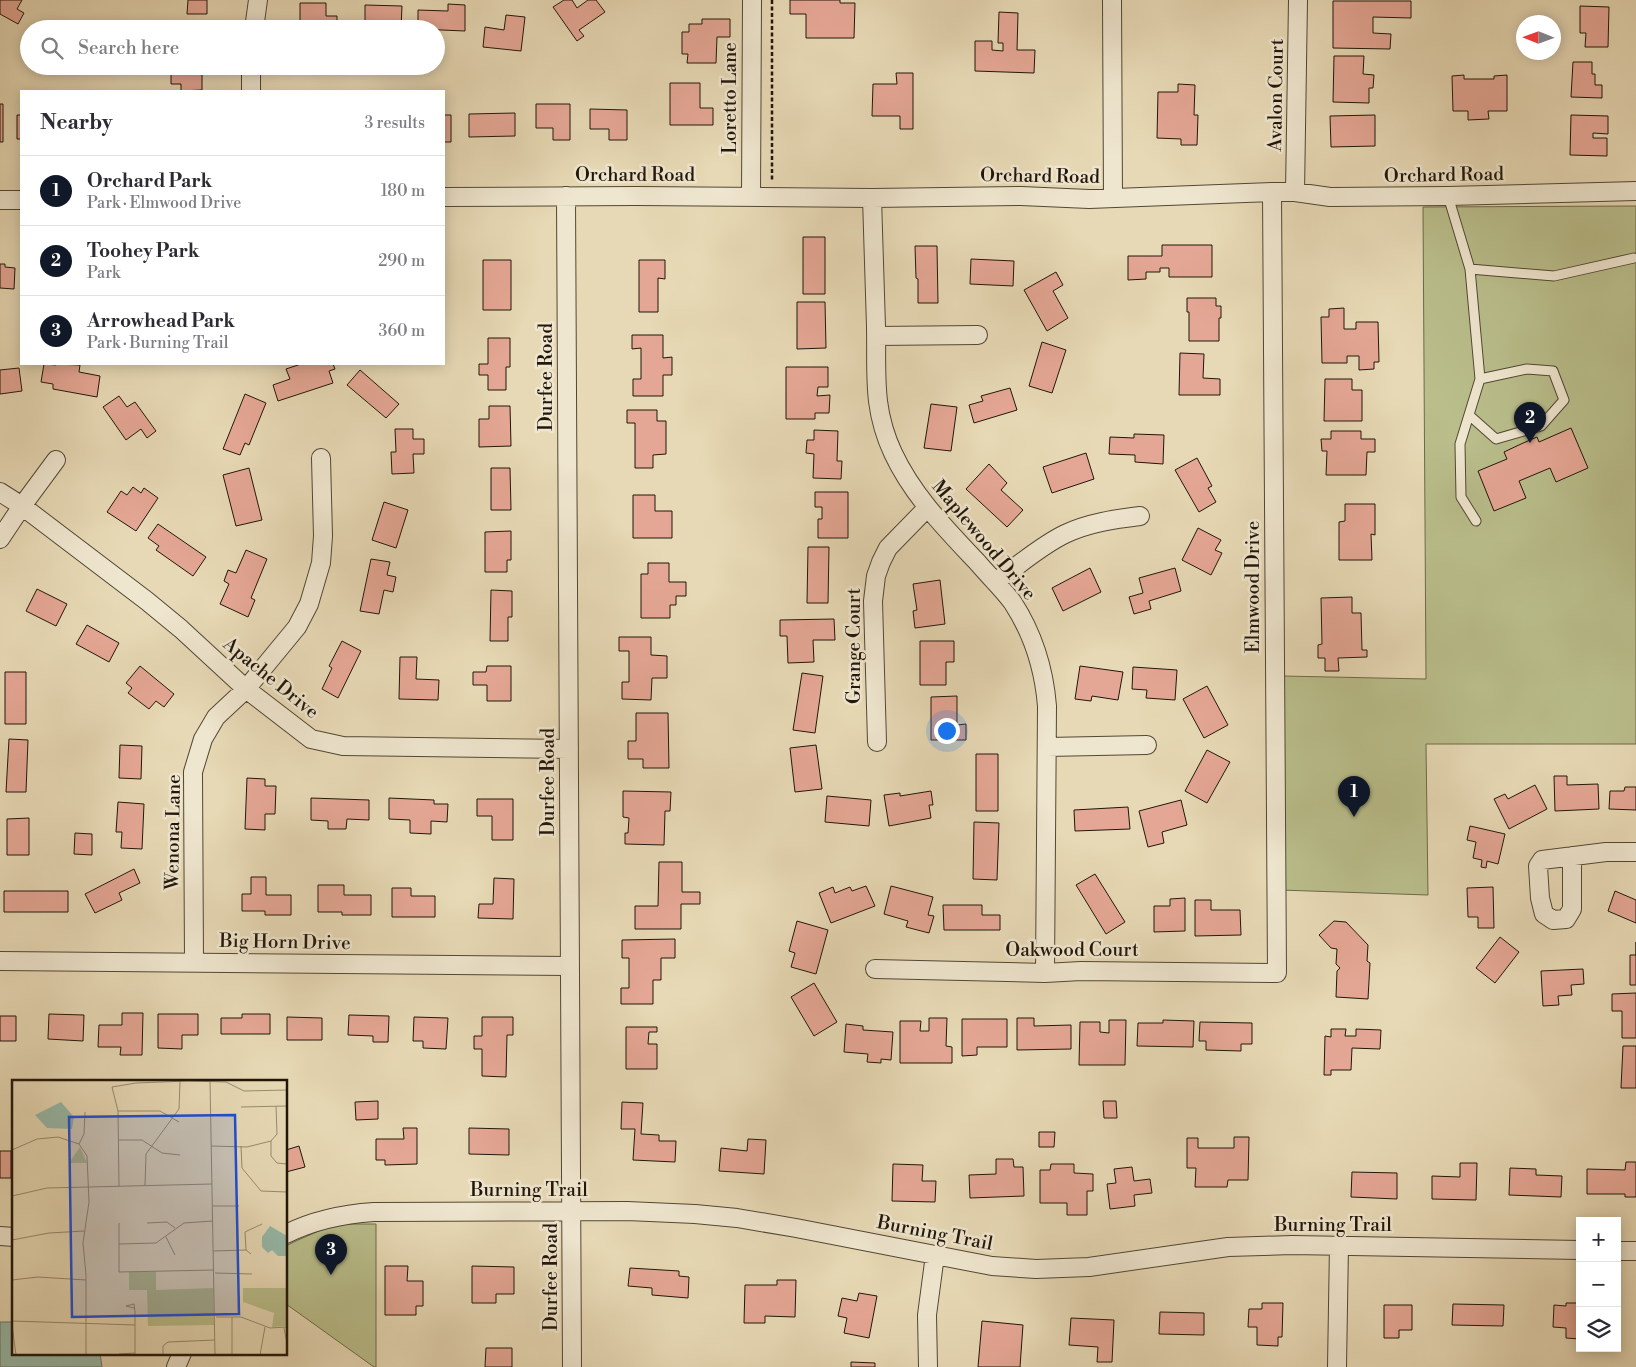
<!DOCTYPE html>
<meta charset="utf-8">
<style>
body{margin:0;font-family:"Libre Bodoni",serif;background:#f2f2f3;color:#2b2b33}
.controls{position:absolute;right:15px;bottom:15px;display:grid;overflow:hidden;border-radius:0px;box-shadow:0 2px 12px #0003}
.controls button{width:45px;height:45px;display:grid;place-items:center;padding:0;border:0;border-bottom:1px solid #e1e1e2;background:#fff;color:#2b2b33;font:25px sans-serif}
.compass{position:absolute;left:1516px;top:15px;width:45px;height:45px;border-radius:50%;background:#fff;box-shadow:0 2px 12px #0003;rotate:271deg}
.you{position:absolute;left:946px;top:730px;width:18px;height:18px;margin:-12px;border:4px solid #fff;border-radius:50%;background:#1a73e8;box-shadow:0 0 0 8px #1a73e833}
.badge{display:grid;place-items:center;width:32px;height:32px;border-radius:50%;background:#111827;color:#fff;font-size:16px;font-weight:700}
.pin{position:absolute;translate:-50% -41px;filter:drop-shadow(0 1px 2px #0008)}
.pin::after{content:'';position:absolute;top:26px;width:18px;height:15px;background:inherit;clip-path:polygon(0 0,100% 0,50% 100%)}
.list{margin:0;padding:0;list-style:none}
h2{display:flex;justify-content:space-between;align-items:center;height:65px;margin:0;padding:0 20px;font-size:21px}
h2 small{font-size:16px;font-weight:400;color:#7c7c81}
.list li{display:grid;grid-template-columns:32px 1fr auto;gap:15px;align-items:center;box-sizing:border-box;height:70px;padding:0 20px;border-top:1px solid #e1e1e2}
.list b{display:block;font-size:19px;white-space:nowrap}
.list p{margin:0;font-size:16px;white-space:nowrap;color:#7c7c81}
.list em{font-size:16px;font-style:normal;color:#7c7c81}
.icon{flex:none;width:28px;height:28px;fill:none;stroke:currentColor;stroke-width:2;stroke-linecap:round;stroke-linejoin:round}
.map{position:relative;flex:none;width:1636px;height:1367px;overflow:hidden}
.search{position:absolute;background:#fff;box-shadow:0 2px 12px #0003;left:20px;top:20px;width:425px;height:55px;display:flex;align-items:center;gap:12px;box-sizing:border-box;padding:0 18px;border-radius:28px;color:#7c7c81;font-size:19px}
.panel{position:absolute;background:#fff;box-shadow:0 2px 12px #0003;left:20px;top:90px;width:425px;height:275px;border-radius:0px}
.map>svg:first-child{display:block}
.green{fill:#b9be8b;stroke:#6d6a4a}
.water{fill:#97baaa;stroke:#68786a}
.building{fill:#e5a795;stroke:#21160a}
.lines{fill:none;stroke-linecap:round;stroke-linejoin:round}
.lane-casing{stroke:#524735;stroke-width:11}
.street-casing{stroke:#524735;stroke-width:20}
.path{stroke:#21160a;stroke-width:2.5;stroke-dasharray:4 2.5;stroke-linecap:butt}
.lane{stroke:#efe6cf;stroke-width:9}
.street{stroke:#efe6cf;stroke-width:18}
.labels{text-anchor:middle;dominant-baseline:central;stroke-width:5;stroke-linejoin:round;paint-order:stroke}
.street-label{font-size:19px;fill:#21160a;stroke:#efe6cf}
.inset-road{fill:none;stroke:#988b71;stroke-width:1}
.view{fill:#1d4ed8;fill-opacity:0.15;stroke:#1d4ed8;stroke-width:2.5}
.inset-edge{fill:none;stroke:#21160a;stroke-width:2.5}
</style>
<div class="map">
<svg width="1636" height="1367" viewBox="0 0 1636 1367">
<rect width="100%" height="100%" fill="#e7d9b5"/>
<filter id="stains"><feTurbulence type="fractalNoise" baseFrequency=".004" numOctaves="4"/><feColorMatrix values="0 0 0 0 .2 0 0 0 0 .09 0 0 0 0 .02 0 0 0 .5 -.17"/></filter>
<radialGradient id="worn" r=".72"><stop offset=".6" stop-color="#630" stop-opacity="0"/><stop offset="1" stop-color="#630" stop-opacity=".3"/></radialGradient>
<!-- green -->
<path class="green" d="M1636,206V744H1426L1428,895L1280,890L1283,676L1426,679L1423,207Z
M335,1224H376V1367H374L286,1304V1246L298,1240Z"/>
<!-- water -->
<path class="water" d="M0,1322H14V1353H100L102,1367H0Z"/>
<!-- building -->
<path class="building" d="M0,0H22L17,9L24,13L18,24L0,14Z
M188,0H207V14H187Z
M564,0H572L577,8L588,0H596L605,12L579,30L584,36L577,41L553,7Z
M790,0H840V3H855L854,38H806V14H790Z
M1333,1H1411V18L1373,17V33L1391,34L1390,49L1333,48Z
M300,3H326V16H337V29H300Z
M448,4L465,5V31L418,29V10L448,11Z
M365,5L402,6L401,28L365,27Z
M1580,6L1609,7L1608,47H1585L1586,33H1580Z
M999,12L1018,13L1017,50H1035L1034,73L975,71V41H992V50L1003,51V43H998Z
M506,15L525,17L521,51L483,47L485,27L504,30Z
M702,19H730V37H717L716,63H687L688,54H682V32H689V24H702Z
M1334,56H1364L1363,74L1374,75L1373,88H1369V103L1333,102Z
M1573,62H1592V74H1595V85H1602V98L1571,97Z
M181,66H202V90L181,91V84H171V68H181Z
M896,73H913V129H900V116H872L873,84H897Z
M1464,75V79H1494V76L1507,75V111H1488L1489,119L1468,120V111H1453L1452,76Z
M670,83H700V108H713V125H670Z
M1178,84L1195,85L1194,115H1198L1197,145H1181V139L1157,138L1158,92H1178Z
M0,104H3V142H0Z
M536,104H570V140H553V128H536Z
M590,109L627,110V140H609V129H590Z
M515,113V136L469,137V114Z
M17,115H21V139H17Z
M444,115H451V142H444Z
M1375,115V146L1331,147L1330,116Z
M1571,115L1608,116V134L1593,133V138H1607V156L1570,155Z
M803,237H825V294H803Z
M1162,245H1212V277H1169V268H1160V272H1146V279L1128,280V256H1162Z
M915,246H937L938,303H918V279L916,278Z
M971,259L1014,261L1013,286L970,284Z
M483,260H511V310H483Z
M639,260H665V279L658,278V312H639Z
M0,264H5V267L15,268L14,289L0,288Z
M1056,272L1063,285L1053,291L1068,318L1047,331L1024,290Z
M1187,298H1216V306H1221V318H1219V341H1189V312H1187Z
M797,302H825L826,348L797,349Z
M1344,308V329H1356V322H1378L1379,362H1374V369L1359,370V356H1347V363H1322L1321,317H1329V309Z
M632,335H663V358L672,357V375H663V396H633V379H641V348L632,349Z
M488,338H510V367H506V390H488V375H479V364H488Z
M1042,342L1066,350L1052,393L1029,386Z
M1180,353L1204,354L1203,378L1220,379V395H1179Z
M44,364L56,365V364L80,365L79,372L100,376L97,397L53,389V384L41,382Z
M301,364H333L335,369L329,371L333,383L278,401L273,385L290,379L286,369Z
M786,367H828V387H818L817,396L830,395L829,413H815V419H786Z
M19,368L22,391L0,394V370Z
M360,370L399,404L386,418L347,385Z
M1325,379H1352V390H1362V421H1324Z
M1010,388L1017,410L974,423L969,405L983,401L981,396Z
M245,394L266,403L249,445L245,443L240,455L223,449Z
M119,396L127,407L135,402L156,431L147,438L141,429L126,440L103,407Z
M931,404L957,407L951,451L924,448Z
M489,406H510L511,446L479,447V419H489Z
M627,410H657V421H666V454L653,455V468H635V423H627Z
M1571,428L1588,468L1556,482L1550,468L1519,481L1526,498L1494,511L1478,471L1507,459L1504,452L1521,444L1537,437L1539,442Z
M395,429H413V439H424V454H413L414,473L392,474L391,452H396Z
M814,430L838,431L837,461H842L841,479L813,478L814,454L806,453L807,440H814Z
M1331,431H1361V439H1375V452H1367L1366,475H1326L1327,451H1322L1321,439H1331Z
M1134,434L1164,435L1163,464L1135,462V455L1109,454L1110,437L1134,438Z
M1086,453L1094,479L1052,493L1043,467Z
M1197,458L1212,486L1208,488L1216,502L1199,512L1175,470Z
M989,464L1007,483L1001,490L1023,510L1007,527L966,489Z
M249,468L262,520L236,526L223,475Z
M491,468H510L511,510H491Z
M133,487L141,493L144,488L158,498L136,531L107,512L121,491L127,495Z
M815,492H848V538H818V519H822V507H815Z
M633,495H655V511H672V538H633Z
M384,502L408,510L396,548L372,540Z
M1345,504H1375V535L1371,534L1372,560H1339V522L1345,521Z
M158,524L206,557L193,576L156,550L159,546L148,538Z
M1198,528L1221,540L1215,550L1222,553L1211,575L1182,560Z
M511,531V560H507V572H485V532Z
M808,547H829L828,603H807Z
M246,550L267,559L251,598L255,600L248,617L220,604L229,584L224,581L228,570L236,573Z
M371,559L390,562L387,575L396,577L393,592L384,590L379,614L360,611Z
M648,563H669V582H686V596H676V605H670V618H641V574H648Z
M1090,568L1101,592L1063,611L1052,588Z
M1175,568L1181,591L1149,601L1151,609L1134,614L1129,597L1143,593L1139,578Z
M940,580L945,624L915,628L913,611L917,610L913,584Z
M37,589L67,604L56,626L26,611Z
M491,590L512,591V617H508V641H490Z
M1352,597V613H1361L1362,650H1367V657L1338,658L1339,671H1325V658H1318V645L1322,644L1321,598Z
M834,619L835,640H813L814,662L788,663L787,636H780V620Z
M87,625L119,643L109,662L76,644Z
M619,637H651V655L667,656V678H652L651,700L622,699V682H629V651H619Z
M342,641L361,651L338,698L322,689L332,668L329,666Z
M920,641H954V662H946V685H920Z
M400,657H417L416,679L439,680L438,700L399,699Z
M140,666L174,694L164,707L156,701L149,709L128,693L132,688L126,683Z
M487,666H511V701H487V685H473V672H486Z
M1080,666L1123,672L1118,700L1092,696L1091,701L1075,699Z
M1133,667L1177,670L1175,700L1146,698L1147,690L1132,689Z
M5,672H26V724H5Z
M802,673L823,676L815,733L793,730Z
M1207,686L1228,725L1204,738L1183,699Z
M957,696V725L966,724V740H931V697Z
M636,713H668L669,768H643V759H628V741H636Z
M9,739L28,740L26,792H6Z
M120,745L142,746L141,779L119,778Z
M816,745L822,789L795,792L790,748Z
M1207,750L1230,762L1207,803L1185,791Z
M976,754H998V811H976Z
M1554,776H1567V785L1598,784L1599,809L1555,811Z
M247,778L265,779V786H276L275,814H265V830L245,829Z
M1535,785L1547,809L1509,829L1494,799L1505,794L1508,799Z
M1625,787H1636V810L1609,809L1610,791H1624Z
M623,791L671,792L670,811H665L664,845L625,844V833H628L629,818L623,817Z
M931,791L933,805H929L931,818L889,826L884,795L900,793V796Z
M827,796L871,800L869,826L825,822Z
M311,798L369,800V820L347,819L346,829H328V821L311,820Z
M389,798L434,800V804H448L447,822L431,821V834L410,833V820L389,819Z
M477,799H513V840H492V816H477Z
M1181,800L1187,825L1162,832L1164,843L1148,847L1139,811Z
M118,802L144,804L142,849L121,848L122,832H116Z
M1128,807L1130,829L1075,831L1074,810Z
M29,818V855H7V819Z
M974,822L999,823L997,880L973,879Z
M1470,826L1505,834L1498,864L1487,861L1486,868L1481,867L1482,860L1473,858L1476,842L1467,840Z
M75,833L92,834V855L74,854Z
M659,862H682V892H700V904H681V929H635V906H658Z
M134,869L140,883L119,893L122,900L95,913L85,894Z
M1095,874L1125,922L1106,934L1076,885Z
M251,877H266V895H291V915H265V911H242V894H251Z
M494,878L514,879L513,919L478,918L479,904H493Z
M318,885H344V895H371V915H342V912H318Z
M866,886L875,906L831,923L819,893L833,887L835,893L850,887L852,891Z
M891,886L933,897L928,915L934,916L929,933L906,927L908,921L884,914Z
M1493,887L1494,928H1478V917H1468L1467,888Z
M392,888H411V896H435V917H392Z
M4,891H68V912H4Z
M1615,891L1636,900V923L1608,911Z
M1185,898V931L1154,932V906H1170V899Z
M1195,900H1211V910H1240L1241,935L1195,936Z
M943,905H982V915H1000V930H944Z
M797,921L828,930L816,974L791,967L795,953L789,951Z
M1334,921L1346,922L1368,945L1367,961L1370,963L1368,999L1336,997L1337,971L1340,968L1336,964L1337,949L1331,948L1319,935Z
M1500,937L1519,952L1495,983L1476,968Z
M675,939V958H661V980H653V1004H621V988H629V958H622V940Z
M1636,942V985H1630V955H1636Z
M1583,969L1584,984L1571,985L1572,995L1558,996L1559,1005L1543,1006L1541,971Z
M814,983L837,1022L814,1036L791,997Z
M1636,993V1038H1622V1011H1612V994Z
M122,1013H143L142,1055H120L121,1047H98L99,1025H122Z
M49,1014L84,1015L83,1041L48,1039Z
M158,1014H198V1035H182V1049L158,1048Z
M242,1014H270V1034H221V1018H242Z
M349,1015L389,1016L388,1042H373V1036L348,1035Z
M0,1016H16V1041H0Z
M287,1017L322,1018V1040H287Z
M414,1017L448,1018L446,1049L423,1048V1041H413Z
M482,1017H513V1035H507L506,1077L482,1076V1049H474V1036H482Z
M929,1018H947L946,1046L952,1047V1063H900V1021H921L920,1031H929Z
M1017,1018H1034V1026L1071,1025V1049L1017,1050Z
M962,1019H1007V1047H977V1055L962,1056Z
M1109,1020H1126L1125,1065H1079L1080,1022H1100V1032L1109,1033Z
M1163,1020L1194,1021L1193,1047L1137,1046L1138,1023H1163Z
M1200,1022L1252,1023V1044H1241V1051L1206,1050V1041H1199Z
M846,1024L863,1026V1030L893,1032L891,1060L881,1059V1063L867,1062L868,1054L844,1052Z
M626,1027H657V1032H649L648,1044H657V1069H626Z
M1331,1029H1346L1345,1036H1356V1029L1381,1030L1380,1049L1352,1048L1351,1070H1331V1075H1324L1325,1036L1331,1037Z
M1623,1046H1636V1088H1621Z
M378,1101V1119L356,1120L355,1102Z
M1103,1101H1116L1117,1118H1104Z
M622,1102L643,1103L641,1134L659,1135V1141H676L675,1162L633,1160L635,1129H621Z
M403,1128H417V1164L385,1165V1160H376V1139H404Z
M469,1128L509,1129V1155L469,1154Z
M1039,1132H1055L1054,1147H1039Z
M1234,1137H1249L1248,1180H1228L1227,1187H1195L1196,1168H1187V1138H1198V1148H1234Z
M748,1139L766,1140L764,1174L719,1171L721,1148L747,1151Z
M299,1146L305,1167L286,1172V1150Z
M0,1151H11V1178H0Z
M996,1159H1013L1014,1167H1023L1024,1196L970,1198L969,1175L996,1174Z
M1626,1162H1636V1197H1625V1194H1587V1169L1625,1170Z
M1460,1163H1477L1476,1200L1432,1199V1176L1460,1177Z
M893,1164L923,1165L922,1181H936L935,1202L892,1201Z
M1051,1164H1074V1173L1093,1174V1191H1087V1215H1067V1203H1040V1170H1050Z
M1132,1167L1134,1181L1150,1179L1152,1193L1134,1195L1135,1206L1110,1209L1107,1184L1116,1183L1114,1169Z
M1510,1168L1536,1169V1175L1562,1176L1561,1197L1509,1195Z
M1352,1172L1397,1173V1199L1351,1197Z
M385,1266H408L407,1281H423V1306H416V1315H385Z
M472,1266L514,1267V1294H496V1303H472Z
M630,1268L679,1271V1276L689,1277L688,1298L652,1295V1288L628,1286Z
M777,1280H796L795,1317L765,1316V1323H744L745,1285H777Z
M859,1293L877,1296L869,1338L844,1333L847,1318L838,1316L842,1298L857,1301Z
M1262,1303H1283L1282,1337H1278V1346L1257,1345V1327H1248L1249,1309H1262Z
M1566,1303H1580V1339L1566,1338V1328L1553,1327L1554,1305L1566,1306Z
M1453,1304L1504,1305L1503,1326L1452,1325Z
M1384,1305H1412V1330H1399V1338H1384Z
M1160,1312L1204,1313V1335L1159,1334Z
M1071,1318L1114,1320L1112,1362H1097L1098,1347L1069,1345Z
M982,1321L1023,1325L1020,1367H978Z
M486,1348H512V1367H485Z
M851,1362L875,1363V1367H851Z"/>
<g class="lines">
<defs>
<path id="lane" d="M1448,196L1470,269L1480,379L1460,444L1461,497L1476,521
M1470,269L1554,276L1634,258
M1469,415L1496,439L1541,426L1564,400L1553,371L1527,369L1480,379"/>
<path id="street" d="M1112,0L1113,198
M254,29L258,0
M251,66V91
M1295,192L1298,0
M566,196L572,1367
M444,197L636,196L872,198L1021,196L1089,199L1272,192H1295L1330,197L1448,196L1636,191
M751,197L752,0
M872,198C873,241 875,284 876,327C877,374 872,408 893,453C913,496 946,529 978,563C989,576 1003,589 1013,603C1033,634 1044,669 1047,706L1045,973
M0,200H21
M876,336L978,335
M0,492L22,506L147,601L181,629L246,689L311,739L343,746L569,749
M0,539L22,506L56,460
M995,582C1018,566 1040,546 1065,534C1088,523 1115,519 1140,516
M877,742L873,601L876,576L881,562L888,548L927,508
M1047,747L1147,745
M1572,856V909L1566,919L1553,920L1544,914L1540,898L1538,866L1542,860L1606,852H1636
M0,961L570,966
M194,962L193,772L203,739L216,717L246,689L297,627L309,604L321,563L323,536L321,458
M875,969L1045,973L1081,971L1277,973L1272,192
M286,1234C314,1220 343,1214 374,1212L627,1211L695,1214L737,1218L796,1228L992,1266L1036,1269L1089,1267L1228,1247L1292,1245L1580,1250
M0,1236L14,1237
M1617,1251H1636
M176,1367L182,1353
M928,1367L927,1315L935,1255
M1337,1367L1339,1245"/>
</defs>
<!-- lane casing -->
<use href="#lane" class="lane-casing"/>
<!-- street casing -->
<use href="#street" class="street-casing"/>
<!-- path -->
<path class="path" d="M772,0V181"/>
<!-- lane -->
<use href="#lane" class="lane"/>
<!-- street -->
<use href="#street" class="street"/>
</g>
<g class="labels">
<!-- street labels -->
<g class="street-label">
<text transform="translate(1276 95) rotate(-89)">Avalon Court</text>
<text transform="translate(730 98) rotate(-90)">Loretto Lane</text>
<text x="635" y="175">Orchard Road</text>
<text transform="translate(1444 175) rotate(-1)">Orchard Road</text>
<text transform="translate(1040 176) rotate(1)">Orchard Road</text>
<text transform="translate(546 377) rotate(-90)">Durfee Road</text>
<text transform="translate(984 540) rotate(50)">Maplewood Drive</text>
<text transform="translate(1253 587) rotate(-90)">Elmwood Drive</text>
<text transform="translate(854 646) rotate(-90)">Grange Court</text>
<text transform="translate(271 678) rotate(39)">Apache Drive</text>
<text transform="translate(548 782) rotate(-90)">Durfee Road</text>
<text transform="translate(173 832) rotate(-89)">Wenona Lane</text>
<text transform="translate(285 942) rotate(1)">Big Horn Drive</text>
<text x="1072" y="950">Oakwood Court</text>
<text x="529" y="1190">Burning Trail</text>
<text x="1333" y="1225">Burning Trail</text>
<text transform="translate(935 1233) rotate(11)">Burning Trail</text>
<text transform="translate(551 1277) rotate(-90)">Durfee Road</text>
</g>
</g>
<!-- overview -->
<g transform="translate(12 1080)">
<rect width="275" height="275" fill="#e7d9b5"/>
<path d="M68,67L75,83H57ZM117,192H144V210L201,208L202,245L136,246L135,210H117ZM231,208H275V246L260,247L262,233L231,222Z" fill="#b9be8b"/>
<path d="M49,22L62,37L60,49L35,48L23,35ZM258,146L275,156V176H266L260,170L256,173L250,167V157Z" fill="#97baaa"/>
<path class="inset-road" d="M198,0L203,275M264,26L265,54L259,61V76L265,83L275,84M229,27L275,26M106,31H148L167,42M106,60H130L150,73L168,75M67,64L72,54L73,32M199,66L235,67L259,61M229,66L230,88L249,111L275,112M0,70L25,59L46,57L67,64L75,76L77,122L71,163L74,195V275M133,105L134,74L167,29L168,1M107,106L106,31L100,7L124,3L176,1L214,2L232,11L275,10M0,116L35,108L200,104M201,126H227M107,143V192L202,190M135,143L155,142L163,148M154,157L163,175M0,160L37,153L72,151M107,164L144,163L172,143L201,141M234,170L233,152L250,144M201,171L234,170L239,174M203,193L240,194M0,200L26,197L74,200M122,228L114,226L122,224L123,232V275M204,237H229L258,248L275,247M0,241L123,245M0,245L4,275M272,248L275,263M107,274L123,273M151,275V266L156,262L203,260M220,275V237M248,275L253,247"/>
<path class="view" d="M223,35L227,234L60,237L57,37Z"/>
<rect width="275" height="275" class="inset-edge"/>
</g>
<rect width="100%" height="100%" filter="url(#stains)"/>
<rect width="100%" height="100%" fill="url(#worn)"/>
</svg>
<div class="controls">
<button>+</button>
<button>−</button>
<button><svg class="icon" aria-label="layers" viewBox="0 0 24 24"><path d="M12 4l9 5-9 5-9-5zM3 14l9 5 9-5"/></svg></button>
</div>
<svg class="compass" viewBox="-18 -18 36 36"><path d="M0-13l5 13h-10z" fill="#e53935"/><path d="M0 13l5-13h-10z" fill="#7c7c81"/></svg>
<div class="you"></div>
<div class="pin badge" style="left:1354px;top:817px">1</div>
<div class="pin badge" style="left:1530px;top:443px">2</div>
<div class="pin badge" style="left:331px;top:1275px">3</div>
<div class="search"><svg class="icon" aria-label="search" viewBox="0 0 24 24"><circle cx="10" cy="10" r="6"/><path d="M15 15l6 6"/></svg>Search here</div>
<section class="panel">
<h2>Nearby<small>3 results</small></h2>
<ul class="list">
<li><span class="badge">1</span><div><b>Orchard Park</b><p>Park · Elmwood Drive</p></div><em>180 m</em></li>
<li><span class="badge">2</span><div><b>Toohey Park</b><p>Park</p></div><em>290 m</em></li>
<li><span class="badge">3</span><div><b>Arrowhead Park</b><p>Park · Burning Trail</p></div><em>360 m</em></li>
</ul>
</section>
</div>
